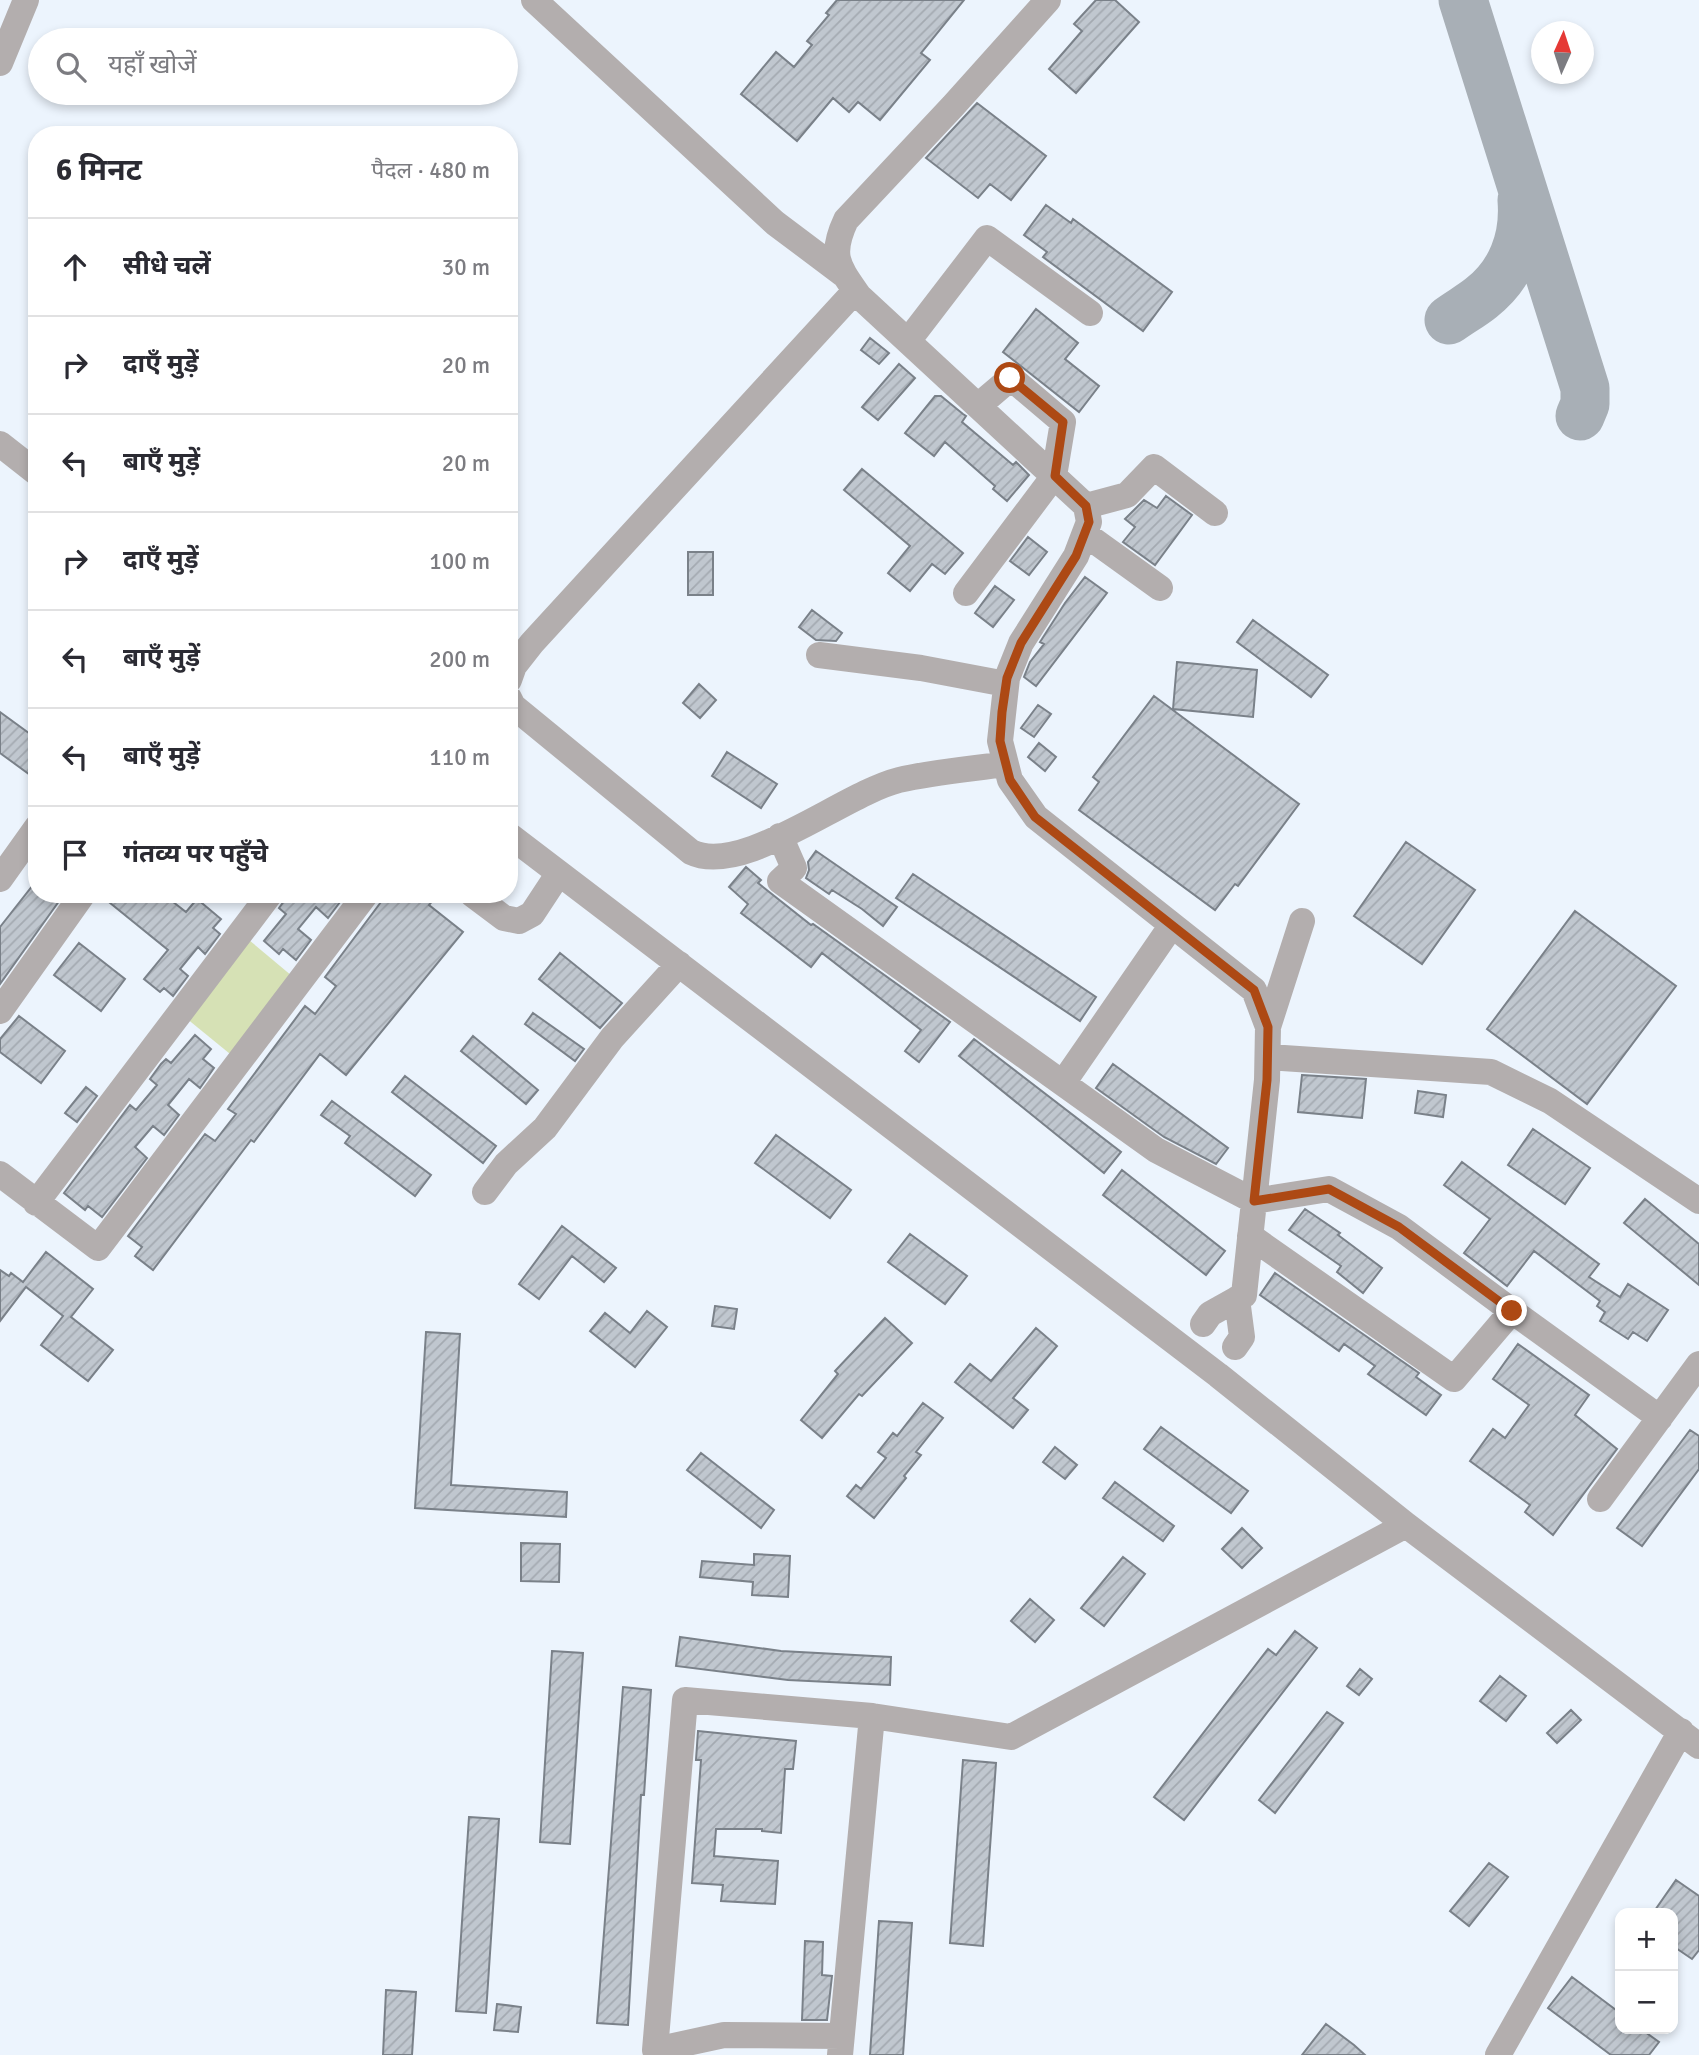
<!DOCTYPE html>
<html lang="hi">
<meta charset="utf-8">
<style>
body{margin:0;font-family:Signika,"Noto Sans Devanagari",sans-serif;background:#f2f2f3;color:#2b2b33}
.controls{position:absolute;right:21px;bottom:21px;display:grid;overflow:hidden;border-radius:14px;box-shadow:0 4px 10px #0003}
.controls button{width:63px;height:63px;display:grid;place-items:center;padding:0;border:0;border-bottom:2px solid #e1e1e2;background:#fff;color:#2b2b33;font:35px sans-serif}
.compass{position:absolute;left:1531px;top:21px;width:63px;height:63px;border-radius:50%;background:#fff;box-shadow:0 4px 10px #0003;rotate:3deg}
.stop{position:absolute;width:21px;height:21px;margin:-16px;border:5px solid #ad4914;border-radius:50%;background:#fff}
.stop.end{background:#ad4914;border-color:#fff;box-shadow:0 2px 7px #0008}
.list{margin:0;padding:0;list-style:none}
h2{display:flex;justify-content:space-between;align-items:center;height:91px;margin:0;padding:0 28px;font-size:30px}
h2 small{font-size:23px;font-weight:400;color:#7c7c81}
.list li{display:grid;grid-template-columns:46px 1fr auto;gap:21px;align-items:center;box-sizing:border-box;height:98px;padding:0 28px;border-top:2px solid #e1e1e2}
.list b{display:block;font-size:26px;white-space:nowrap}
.list em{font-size:23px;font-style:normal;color:#7c7c81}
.icon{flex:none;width:38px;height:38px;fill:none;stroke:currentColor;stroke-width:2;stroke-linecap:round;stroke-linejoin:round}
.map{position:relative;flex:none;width:1699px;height:2055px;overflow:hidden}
.search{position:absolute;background:#fff;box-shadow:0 4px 10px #0003;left:28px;top:28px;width:490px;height:77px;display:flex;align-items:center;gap:18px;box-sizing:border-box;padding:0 24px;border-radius:38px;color:#7c7c81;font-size:26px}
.panel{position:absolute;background:#fff;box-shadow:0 4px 10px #0003;left:28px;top:126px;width:490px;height:777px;border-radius:28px}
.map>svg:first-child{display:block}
.park{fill:#d6e1b5}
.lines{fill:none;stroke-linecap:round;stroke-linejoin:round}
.taxiway{stroke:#a8afb6;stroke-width:49}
.building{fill:url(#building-hatch);stroke:#7a8189;stroke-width:2}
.minor{stroke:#b3aeae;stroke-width:26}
.route{stroke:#ad4914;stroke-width:9}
</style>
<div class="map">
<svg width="1699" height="2055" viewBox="0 0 1699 2055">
<defs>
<pattern id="building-hatch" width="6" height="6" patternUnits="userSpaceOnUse" patternTransform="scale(1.75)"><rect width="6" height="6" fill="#c0c7cf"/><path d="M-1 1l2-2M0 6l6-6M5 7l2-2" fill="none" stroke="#a4aab1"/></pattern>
</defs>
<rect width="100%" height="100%" fill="#ecf4fd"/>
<!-- park -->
<path class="park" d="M249,940L298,981L235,1058L186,1018Z"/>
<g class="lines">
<!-- taxiway -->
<path class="taxiway" d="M1463,0L1585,388V404L1580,416
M1449,320C1460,312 1471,306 1481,298C1512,274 1525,238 1522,200"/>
</g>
<!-- building -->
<path class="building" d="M837,0H964L921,53L930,60L880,120L858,102L849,112L833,98L797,141L741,94L776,52L794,67L812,45L807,41L829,15L826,13Z
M1096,0H1115L1139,22L1076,93L1049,69L1082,31L1074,24Z
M977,103L1046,156L1011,200L990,184L978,198L926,158Z
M1046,205L1071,223L1073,219L1172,292L1143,331L1043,257L1047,252L1024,235Z
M1036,309L1078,343L1065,359L1099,386L1079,412L1003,352Z
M870,338L889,353L879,364L861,350Z
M899,364L915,378L878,420L862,407Z
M935,396H941L963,414L966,416L962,422L1013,465L1016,462L1029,475L1007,501L993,489L995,486L945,442L934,456L905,433Z
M862,469L963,553L945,574L932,564L910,591L888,573L910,546L844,490Z
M1166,496L1192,515L1155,565L1123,542L1135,527L1125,519L1144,500L1157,508Z
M1028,537L1047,552L1029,575L1010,561Z
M688,552H713V595H688Z
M1085,577L1107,593L1036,686L1024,677L1030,662L1044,644L1040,642L1065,603Z
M995,586L1014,600L993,627L975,613Z
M812,610L842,633L836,641L816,640L799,627Z
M1253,620L1328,675L1311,697L1237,642Z
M1177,662L1257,670L1253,717L1173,709Z
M699,684L716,700L700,718L683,703Z
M1154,696L1299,804L1238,886L1235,884L1215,910L1079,810L1099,782L1093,777Z
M1038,705L1051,714L1034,737L1021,728Z
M0,712L37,739V780L0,753Z
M1039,743L1056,757L1045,771L1028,757Z
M727,752L777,784L761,808L712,776Z
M1406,842L1475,890L1422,964L1354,916Z
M816,851L897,907L883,926L862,909L832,890L829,894L806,878L809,870L808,862Z
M746,867L761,880L758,883L811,925L813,924L950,1022L919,1062L905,1051L921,1030L822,953L811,967L741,913L748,904L729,887Z
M913,874L1096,997L1080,1021L896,898Z
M37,880V894H58L62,897L0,984V927Z
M99,894H147L156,901L163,894L186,912L197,899L221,919L213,928L220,934L205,954L198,947L180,969L188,976L173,996L164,988L160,992L144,979L168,950Z
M289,894H346L328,918L316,907L298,929L311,940L296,960L283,949L279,954L264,941L286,914L279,908Z
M387,894H438L429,905L463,932L346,1075L320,1054L254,1142L251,1140L153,1270L135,1256L142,1247L128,1236L205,1134L215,1141L236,1114L228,1109L305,1006L315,1014L336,986L325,977Z
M1575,911L1676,986L1587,1104L1487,1029Z
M79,943L125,979L101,1011L54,975Z
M560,953L622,1003L600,1028L539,979Z
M533,1013L584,1049L575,1061L525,1024Z
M19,1016L65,1051L41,1083L0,1052V1039Z
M195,1035L211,1049L203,1059L214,1068L200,1088L189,1079L168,1105L179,1115L164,1135L153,1126L135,1147L147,1158L102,1217L88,1206L85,1210L64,1193L130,1105L136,1110L157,1085L150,1079L161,1064L166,1059L171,1063Z
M473,1036L538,1090L526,1104L461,1051Z
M974,1039L1121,1152L1104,1173L959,1056Z
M1113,1064L1228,1148L1216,1164L1164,1137L1096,1088Z
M1302,1075L1366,1079L1362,1118L1298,1112Z
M405,1076L496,1146L483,1163L392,1092Z
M86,1087L97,1096L77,1122L65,1113Z
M1418,1091L1446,1095L1443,1117L1415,1113Z
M332,1101L431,1175L415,1196L345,1143L350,1136L321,1115Z
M1533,1129L1590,1168L1565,1204L1508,1165Z
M776,1135L851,1190L830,1218L755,1163Z
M1462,1162L1599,1264L1589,1277L1620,1297L1628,1284L1668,1310L1647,1341L1633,1332L1628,1339L1600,1321L1605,1312L1597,1306L1600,1301L1534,1251L1507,1286L1464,1253L1490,1219L1444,1185Z
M1122,1170L1225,1251L1206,1275L1103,1195Z
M1645,1199L1699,1244V1285L1624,1223Z
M1305,1209L1340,1233L1338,1235L1382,1268L1363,1293L1337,1272L1341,1266L1289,1230Z
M562,1226L616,1268L604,1282L572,1256L539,1299L519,1284Z
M910,1234L967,1276L945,1304L888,1262Z
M46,1252L93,1289L71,1317L113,1350L88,1381L41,1345L63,1316L26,1287L0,1321V1270L9,1276L11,1273L23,1282Z
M1275,1273L1419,1373L1416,1377L1441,1395L1426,1415L1368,1374L1375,1366L1344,1344L1339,1351L1260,1295Z
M715,1306L737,1309L734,1329L712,1326Z
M647,1311L667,1327L635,1367L590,1331L605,1313L630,1333Z
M885,1318L912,1343L862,1396L859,1394L822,1438L801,1420L838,1374L835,1371Z
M1036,1328L1057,1346L1013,1398L1028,1410L1013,1428L955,1382L970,1364L991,1381Z
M426,1332L460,1334L451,1485L567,1492L566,1517L415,1508Z
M1518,1344L1589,1395L1575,1415L1617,1449L1553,1535L1525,1512L1530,1505L1470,1461L1493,1429L1505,1438L1529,1405L1493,1379Z
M923,1403L943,1418L916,1452L921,1455L904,1476L906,1478L874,1518L847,1496L856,1485L861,1489L886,1458L878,1452L893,1433L897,1436Z
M1161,1427L1248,1491L1231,1513L1144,1449Z
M1690,1430L1699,1436V1469L1642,1546L1617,1528Z
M1055,1447L1077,1465L1065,1479L1043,1462Z
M701,1453L774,1510L761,1528L687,1470Z
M1115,1482L1174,1526L1163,1541L1103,1498Z
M1242,1528L1262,1548L1242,1568L1222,1549Z
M521,1543L560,1544L559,1582L521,1581Z
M754,1554L790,1556L788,1597L752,1595L753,1582L700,1577L702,1561L754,1565Z
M1123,1557L1145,1574L1104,1626L1081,1608Z
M1030,1599L1054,1620L1035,1642L1011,1621Z
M1295,1631L1317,1648L1184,1820L1154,1797L1268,1649L1276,1655Z
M680,1637L781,1651L891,1657L890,1685L788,1680L676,1666Z
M552,1651L583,1653L570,1844L540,1842Z
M1360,1669L1372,1679L1359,1695L1347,1686Z
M1500,1676L1526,1696L1506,1721L1480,1701Z
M623,1687L651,1690L644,1795H641L628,2025L597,2023Z
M1571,1710L1581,1720L1557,1743L1547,1733Z
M1327,1712L1343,1723L1275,1813L1259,1800Z
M698,1731L796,1741L793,1769H785L781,1833L762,1831V1829H716L714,1856L778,1861L775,1904L721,1901L723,1885L692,1883L701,1760H696Z
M963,1760L996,1763L983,1946L950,1943Z
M469,1817L499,1819L486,2013L456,2011Z
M1489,1863L1508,1877L1469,1926L1450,1911Z
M1676,1880L1699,1896V1950L1692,1959L1673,1946V1913H1653Z
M879,1921L912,1923L903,2055H870Z
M805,1941L823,1942L822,1975L832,1976L827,2020H802Z
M1572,1977L1620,2013V2029H1641L1659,2042L1649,2055H1611L1548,2008Z
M386,1990L416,1992L412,2055H383Z
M497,2004L521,2007L518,2032L494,2030Z
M1326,2024L1354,2045L1365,2055H1302Z"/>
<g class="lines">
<!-- minor -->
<path class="minor" d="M534,0L775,223L843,274
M1048,0L953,106L846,220C829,256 838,266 859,296L1086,506L1089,522L1076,556L1021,643L1007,678L1000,741L1010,780L1036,817L1254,990L1268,1027L1267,1080L1244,1295L1210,1314L1203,1324
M0,63L26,0
M908,341L987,238L1090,313
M0,444L37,473
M1086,506L1127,495L1154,467L1215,513
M1085,534L1160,588
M966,593L1054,476L1063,422L1011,378L978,406
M819,655L921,668L1006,684
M509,680L514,666L532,643L855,291
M509,698L513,706L691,852C743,877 843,794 899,780C934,772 971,769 1006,764
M509,835L1218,1375L1406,1525L1699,1746
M780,836L794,868L780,881L1156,1150L1254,1201L1329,1189L1399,1227L1512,1311
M0,879L37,827
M472,894L504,918L519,921L532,914L559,873
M0,1011L83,894
M1268,1027L1302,921
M1268,1057L1491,1072L1550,1101L1699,1201
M1063,1083L1172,925
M0,1174L98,1248L366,894
M485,1192L506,1164L545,1128L612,1038L679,964
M36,1203L270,894
M1250,1236L1454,1379L1512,1311L1660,1418
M1235,1347L1242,1337L1237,1299
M1600,1499L1699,1364
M841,2036L724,2035L655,2050L685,1700L872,1716L1011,1737L1406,1525
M840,2055L872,1716
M1498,2055L1681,1731"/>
</g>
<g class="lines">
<!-- route -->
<path class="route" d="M1010,378L1063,422L1055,476L1086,506L1089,522L1076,556L1021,643L1007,678L1002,712L1000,741L1010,780L1035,817L1254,990L1268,1027L1267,1080L1254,1201L1329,1189L1399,1227L1512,1311"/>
</g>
</svg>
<div class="controls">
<button>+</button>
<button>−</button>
</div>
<svg class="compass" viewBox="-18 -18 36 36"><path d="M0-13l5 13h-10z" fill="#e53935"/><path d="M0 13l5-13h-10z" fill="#7c7c81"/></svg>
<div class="stop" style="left:1010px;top:378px"></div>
<div class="stop end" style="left:1512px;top:1311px"></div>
<div class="search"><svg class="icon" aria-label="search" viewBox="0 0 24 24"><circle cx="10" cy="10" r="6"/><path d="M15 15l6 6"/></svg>यहाँ खोजें</div>
<section class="panel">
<h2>6 मिनट<small>पैदल · 480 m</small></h2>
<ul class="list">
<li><svg class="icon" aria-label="ahead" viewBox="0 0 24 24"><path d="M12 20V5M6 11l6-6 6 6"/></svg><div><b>सीधे चलें</b></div><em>30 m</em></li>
<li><svg class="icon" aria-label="right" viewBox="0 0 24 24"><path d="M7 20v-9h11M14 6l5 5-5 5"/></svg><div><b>दाएँ मुड़ें</b></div><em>20 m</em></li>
<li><svg class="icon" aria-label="left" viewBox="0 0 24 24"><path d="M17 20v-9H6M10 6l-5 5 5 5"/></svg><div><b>बाएँ मुड़ें</b></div><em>20 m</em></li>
<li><svg class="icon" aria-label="right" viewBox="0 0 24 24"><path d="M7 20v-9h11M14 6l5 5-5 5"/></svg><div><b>दाएँ मुड़ें</b></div><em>100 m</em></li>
<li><svg class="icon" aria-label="left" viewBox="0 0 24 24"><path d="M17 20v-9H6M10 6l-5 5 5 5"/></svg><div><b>बाएँ मुड़ें</b></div><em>200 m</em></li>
<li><svg class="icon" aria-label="left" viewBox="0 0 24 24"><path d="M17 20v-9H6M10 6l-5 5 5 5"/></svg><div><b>बाएँ मुड़ें</b></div><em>110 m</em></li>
<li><svg class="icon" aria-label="arrive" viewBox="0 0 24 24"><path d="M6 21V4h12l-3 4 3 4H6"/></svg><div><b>गंतव्य पर पहुँचे</b></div></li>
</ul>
</section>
</div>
